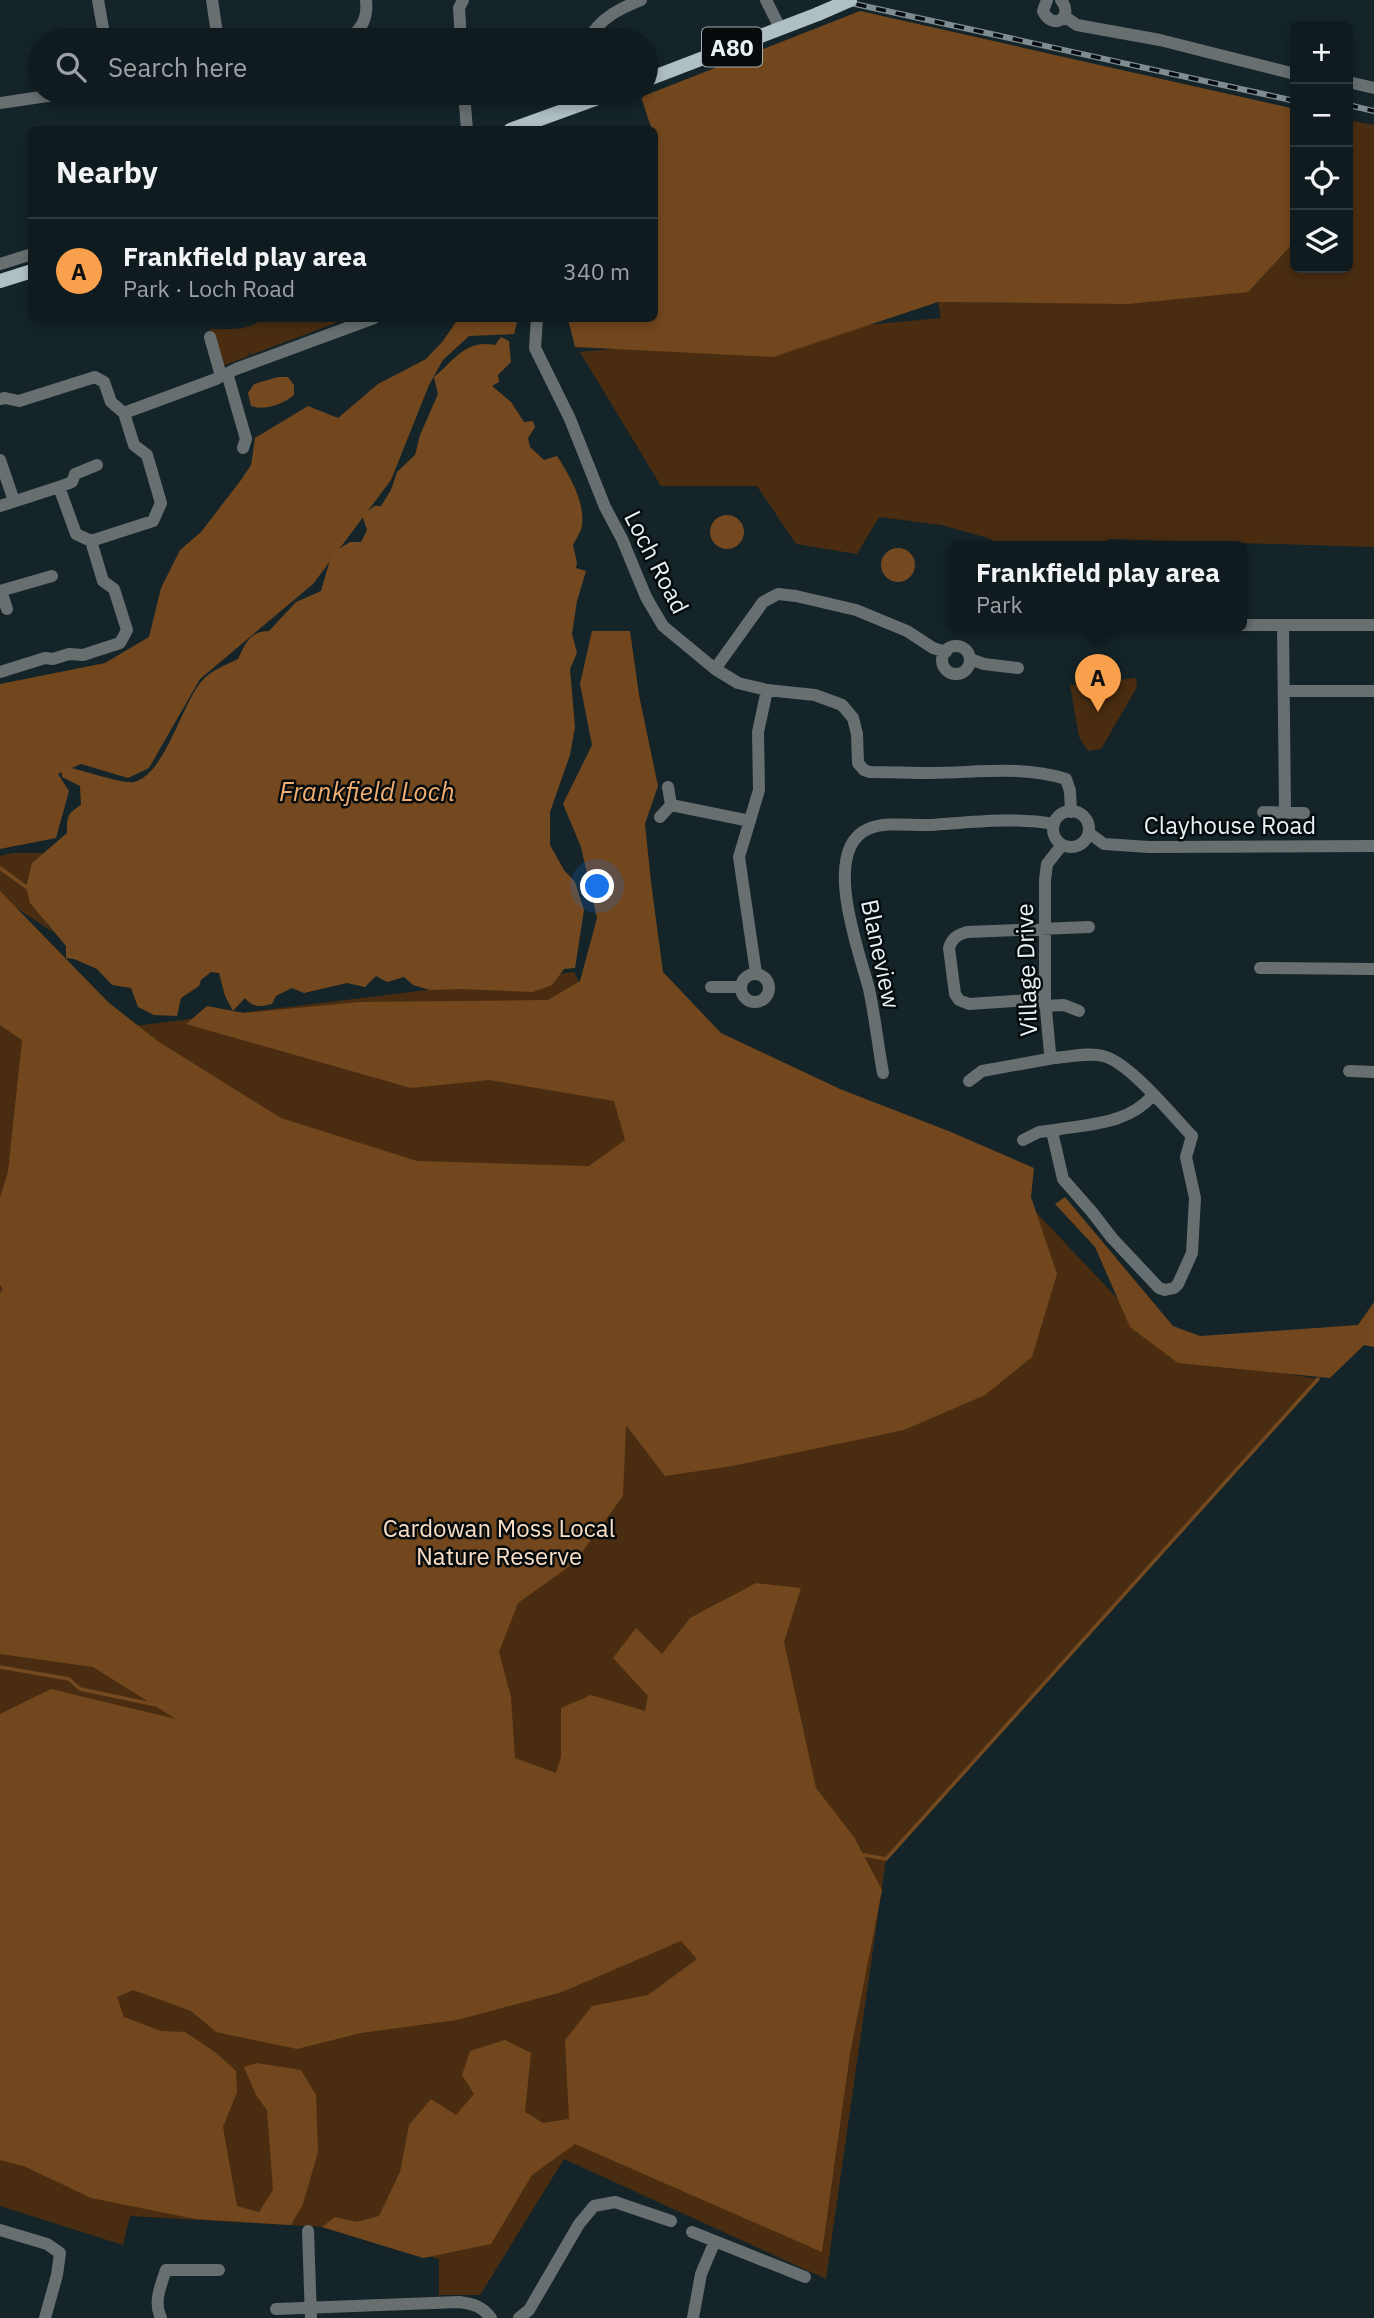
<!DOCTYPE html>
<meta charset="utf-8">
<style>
body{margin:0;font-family:"IBM Plex Sans",sans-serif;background:#182427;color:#f1f3f6}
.controls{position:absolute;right:21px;top:21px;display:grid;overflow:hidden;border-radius:10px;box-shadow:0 4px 10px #0003}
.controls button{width:63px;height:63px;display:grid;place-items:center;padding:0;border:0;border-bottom:2px solid #2f393c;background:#0f1b1e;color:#f1f3f6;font:35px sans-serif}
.you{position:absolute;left:598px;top:887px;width:24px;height:24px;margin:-18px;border:5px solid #fff;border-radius:50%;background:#1a73e8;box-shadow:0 0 0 10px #1a73e833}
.badge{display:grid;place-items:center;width:46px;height:46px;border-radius:50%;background:#f8a04b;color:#111;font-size:23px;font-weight:700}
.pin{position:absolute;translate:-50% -58px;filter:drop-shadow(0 2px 4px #0008)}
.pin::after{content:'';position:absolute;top:37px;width:24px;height:21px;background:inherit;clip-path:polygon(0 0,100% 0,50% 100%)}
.popup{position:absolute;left:949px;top:541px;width:298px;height:91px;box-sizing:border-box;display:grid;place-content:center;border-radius:10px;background:#0f1b1e;filter:drop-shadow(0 2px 5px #0005);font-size:23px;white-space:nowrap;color:#9ba1a4}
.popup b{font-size:26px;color:#f1f3f6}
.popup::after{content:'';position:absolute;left:50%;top:100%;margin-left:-14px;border:14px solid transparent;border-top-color:#0f1b1e}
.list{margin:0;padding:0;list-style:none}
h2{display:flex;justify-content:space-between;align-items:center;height:91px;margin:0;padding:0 28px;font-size:30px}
h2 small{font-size:23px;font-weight:400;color:#9ba1a4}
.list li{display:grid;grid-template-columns:46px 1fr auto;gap:21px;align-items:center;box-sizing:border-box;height:105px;padding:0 28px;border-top:2px solid #2f393c}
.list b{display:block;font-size:26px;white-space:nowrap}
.list p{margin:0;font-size:23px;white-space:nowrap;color:#9ba1a4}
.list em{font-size:23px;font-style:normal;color:#9ba1a4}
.icon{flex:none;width:38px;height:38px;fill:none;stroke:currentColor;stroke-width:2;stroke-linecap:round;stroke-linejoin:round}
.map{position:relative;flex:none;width:1374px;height:2318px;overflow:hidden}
.search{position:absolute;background:#0f1b1e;box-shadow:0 4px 10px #0003;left:28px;top:28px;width:630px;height:77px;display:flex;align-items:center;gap:18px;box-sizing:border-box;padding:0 24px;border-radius:38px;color:#9ba1a4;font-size:26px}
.panel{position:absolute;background:#0f1b1e;box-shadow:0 4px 10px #0003;left:28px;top:126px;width:630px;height:196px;border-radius:10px}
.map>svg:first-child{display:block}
.green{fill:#4a2d11}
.forest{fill:#72471e}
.water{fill:#744920}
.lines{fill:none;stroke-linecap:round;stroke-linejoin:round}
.stream{stroke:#744920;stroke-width:3.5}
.minor{stroke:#676f71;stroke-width:12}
.major{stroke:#afbfc4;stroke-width:14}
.rail-casing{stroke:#7f8c90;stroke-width:6}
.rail{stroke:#060c0e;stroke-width:3.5;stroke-dasharray:10;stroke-linecap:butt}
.major-bridge{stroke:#afbfc4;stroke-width:14}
.labels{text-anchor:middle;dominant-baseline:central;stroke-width:5;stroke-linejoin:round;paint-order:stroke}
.shield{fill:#060c0e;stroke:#a4adb0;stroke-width:2}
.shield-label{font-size:23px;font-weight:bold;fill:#e8f2f5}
.street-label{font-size:24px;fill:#e8f2f5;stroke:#060c0e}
.park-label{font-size:24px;fill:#f9ddc5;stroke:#060c0e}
.water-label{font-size:26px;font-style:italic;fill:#f2ae71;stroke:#060c0e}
</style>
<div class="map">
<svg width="1374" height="2318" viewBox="0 0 1374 2318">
<rect width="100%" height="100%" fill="#142428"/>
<!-- green -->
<path class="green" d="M1348,120L1374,125V547L1109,539L1095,546H993L991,539L942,525L879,517L857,554L796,544L757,486H661L580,352L941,318L938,302L1043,303L1295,215V268H1348Z
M340,318L341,321L251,355L249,351V356L222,366L210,329C229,329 248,331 263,319Z
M1136,678L1137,687L1101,749L1088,751L1079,737L1070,685Z
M13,853H44L32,863L47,924L54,933L0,897V856Z
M0,926L45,1037L574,972L616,1056L980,1153L1170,1354L1318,1379L886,1859L826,2279L564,2159L480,2295H439V2259L322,2227L130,2216L123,2245L0,2206Z"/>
<!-- forest -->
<path class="forest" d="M860,11L1295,109V241L1248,292L1128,304L938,302L773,357L575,347L568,319L654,318V130L649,129L651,127L641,97Z
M458,319H518L514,334L469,336L443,360L429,385L391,480L313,584L200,679L149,768L128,778L81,764L58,774L69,791L56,838L0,849V684L105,663L149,637L161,588L180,550L201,532L241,480L251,465L255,438L308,406L338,418L378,384L426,359L443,341Z
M592,631H630L639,695L658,786L645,824L651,882L663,972L721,1033L840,1089L951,1132L1034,1168L1031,1197L1057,1274L1032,1357L985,1395L904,1430L732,1466L665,1476L626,1425L623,1496L574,1563L518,1603L499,1652L511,1697L515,1758L556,1773L561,1757V1708L591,1695L645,1711L648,1696L613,1658L636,1628L662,1654L690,1618L756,1583L801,1588L784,1642L816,1788L854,1837L882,1890L850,2054L822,2252L575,2144L532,2175L491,2244L423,2258L322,2227L335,2217L357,2222L379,2216L400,2172L409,2125L431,2099L456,2115L474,2094L462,2075L470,2051L505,2040L531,2053L525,2112L543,2123L569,2119L565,2040L592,2006L648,1995L697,1959L681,1941L562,1992L457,2020L361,2033L297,2049L216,2032L191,2011L133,1990L117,1997L124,2017L161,2031L185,2032L215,2052L236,2071L237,2092L223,2127L237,2206L259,2212L273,2190L267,2110L256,2095L244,2067L257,2063L301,2070L316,2095L318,2152L303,2204L291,2225L195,2219L91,2198L26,2167L0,2160V1714L51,1689L176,1719L93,1667L0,1654V1293L3,1289L0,1285V1198L8,1172L22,1040L0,1025V891L108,1002L159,1042L281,1118L417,1161L589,1166L625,1140L614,1101L489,1080L411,1088L186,1024L207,1006L244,1013L360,1002L548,1000L580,981L597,918L581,847L563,804L592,745L580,684Z
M1065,1197L1173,1326L1200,1336L1358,1325L1374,1302V1347L1364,1345L1330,1378L1178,1363L1130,1327L1095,1247L1055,1204Z"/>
<!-- water -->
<path class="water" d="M501,337L509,341L511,362L498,375L499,382L492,386L511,402L524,422L533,421L535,427L528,438L530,447L544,460L557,456C569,475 585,501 582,525C581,532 576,539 573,545L577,563L576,568L586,571L577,601L572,634L577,653L570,669L575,727L570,755L550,812V845L564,870L575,882L584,910L575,968L564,969L552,985L533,992L461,989L430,990L413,985L404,977L387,982L376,976L365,987L347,983L304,993L292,988L276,996L272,1004C260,1007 253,1008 245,998L233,1011L225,996L219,973L211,972L201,980L199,986L181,998L177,1016L154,1015L138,1007L131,988L112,985L97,969L74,959L66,958V946L30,903L26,887L32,863L67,833C67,816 67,814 81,805L80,786L62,777V771L71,768C85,771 123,784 134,782C165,774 181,706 201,682C211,670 224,666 238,659C245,644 250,631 269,631L296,602L321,591L332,553L350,542H361L367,530L362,515L375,506H381L391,490L397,472L415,455L420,435L438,394L434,377C454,361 465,339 495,345Z
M278,377H288L294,385V395C284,404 264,411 251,406L248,393L254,384Z
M710 532a17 17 0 1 1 34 0a17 17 0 1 1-34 0Z
M881 565a17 17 0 1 1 34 0a17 17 0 1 1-34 0Z"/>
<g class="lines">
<!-- stream -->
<path class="stream" d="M0,868L26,887
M0,1667L69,1679L80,1689L494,1776L754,1834L886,1859L1318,1379"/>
<!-- minor -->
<path class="minor" d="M98,0L105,40
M212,0L218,40
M766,0L780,28
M1047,0L1043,11C1052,31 1075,18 1061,0
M1064,16L1077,25L1160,40L1295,74
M348,40C362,28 368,19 366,0
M461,40L459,8L463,0
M588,40C600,18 619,9 641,0
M1348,82L1374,88
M464,93L467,130
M572,93L575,107
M0,103L68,93
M0,264L32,254
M537,318L535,348L570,419L605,507L622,539L646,597L663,626L715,669L738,683L767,690L815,695L842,705L853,718L857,734L858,763L864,770L870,772C890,772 910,773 930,773C975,773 1022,765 1066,779L1070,791L1071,812
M210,337L221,376
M227,373L246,439L243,448
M0,399L5,398L19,401L95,377L104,382L111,402L124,413L134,445L147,455L161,503L153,521L91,541L76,534L59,487L0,506
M124,413L216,379L236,369L374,318
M0,460L14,501
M59,487L72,482L75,474L97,465
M0,591L52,576
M1,591L7,609
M1242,625H1374
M1283,625L1285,812
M942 660a14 14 0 1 1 28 0a14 14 0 1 1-28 0Z
M970,659L984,664L1018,668
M715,669L763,602L778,594L796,596L856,610L907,631L933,648L946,652
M0,672L45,658L53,659L69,654L83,655L120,643L127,630L114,589L103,581L91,541
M1285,691H1374
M671,805L750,821
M1053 829a18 18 0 1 1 36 0a18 18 0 1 1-36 0Z
M1263,812L1304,813
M660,817L671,805L668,787
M1089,833L1104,844L1149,847L1374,846
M1062,845L1047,864L1045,880V999L1050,1053L1054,1058C1069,1057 1089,1052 1103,1056C1129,1062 1172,1115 1192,1136L1186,1157L1195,1198L1192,1253L1178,1284L1174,1288L1165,1290L1159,1288L1112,1238L1092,1212L1063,1179L1053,1136L1055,1130C1089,1124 1129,1124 1153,1095
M1260,968L1374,969
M756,973L739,857L759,790L758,732L767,690
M741 988a14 14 0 1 1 28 0a14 14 0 1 1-28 0Z
M711,987H741
M1045,999L969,1004L959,1000L955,994L949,948C952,938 957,935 967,932L1089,927
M1045,1006L1064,1005L1079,1011
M1349,1071L1374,1072
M883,1073C878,1046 875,1017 869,989C860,954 820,850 868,829C886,821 912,826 932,825C973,822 1013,817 1054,824
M969,1081L982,1071L1054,1058
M1023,1140L1039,1132L1055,1130
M0,2230L47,2244L60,2253L57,2275L45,2318
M308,2231L311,2318
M692,2232L805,2277
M276,2309L459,2302C473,2304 482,2306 491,2318
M161,2318C153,2302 161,2285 166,2270H219
M519,2318L529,2310L579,2224L594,2206L615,2202L671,2221
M693,2318L701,2274L715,2241"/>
<!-- major -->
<path class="major" d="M646,80L818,14
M510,130L612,93
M0,281L32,271"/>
<defs>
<path id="rail" d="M837,0L1295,101
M1348,105L1374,111"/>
</defs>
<!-- rail casing -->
<use href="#rail" class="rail-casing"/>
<!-- rail -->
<use href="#rail" class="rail"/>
<!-- major-bridge -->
<path class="major-bridge" d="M818,14L850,0"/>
</g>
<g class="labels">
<!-- shield labels -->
<rect class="shield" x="702" y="27.5" width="60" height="39" rx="5"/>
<g class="shield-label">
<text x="732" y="47">A80</text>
</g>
<!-- street labels -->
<g class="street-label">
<text transform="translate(657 562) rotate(63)">Loch Road</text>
<text x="1230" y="825">Clayhouse Road</text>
<text transform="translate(881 954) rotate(78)">Blaneview</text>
<text transform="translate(1026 970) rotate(-92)">Village Drive</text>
</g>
<!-- park labels -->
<g class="park-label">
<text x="499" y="1528">Cardowan Moss Local<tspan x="499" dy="28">Nature Reserve</tspan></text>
</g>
<!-- water labels -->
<g class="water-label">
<text x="367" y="791">Frankfield Loch</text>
</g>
</g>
</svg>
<div class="controls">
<button>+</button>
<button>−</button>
<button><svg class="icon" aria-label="locate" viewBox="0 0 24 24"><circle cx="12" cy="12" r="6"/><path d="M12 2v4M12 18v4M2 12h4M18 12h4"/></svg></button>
<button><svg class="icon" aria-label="layers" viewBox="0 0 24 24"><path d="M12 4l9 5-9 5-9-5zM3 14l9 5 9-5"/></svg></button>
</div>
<div class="you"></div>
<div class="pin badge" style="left:1098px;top:712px">A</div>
<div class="popup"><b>Frankfield play area</b>Park</div>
<div class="search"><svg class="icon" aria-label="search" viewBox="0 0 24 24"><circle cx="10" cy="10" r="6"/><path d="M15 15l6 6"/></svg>Search here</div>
<section class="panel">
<h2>Nearby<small></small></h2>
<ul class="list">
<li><span class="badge">A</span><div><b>Frankfield play area</b><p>Park · Loch Road</p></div><em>340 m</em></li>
</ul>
</section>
</div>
